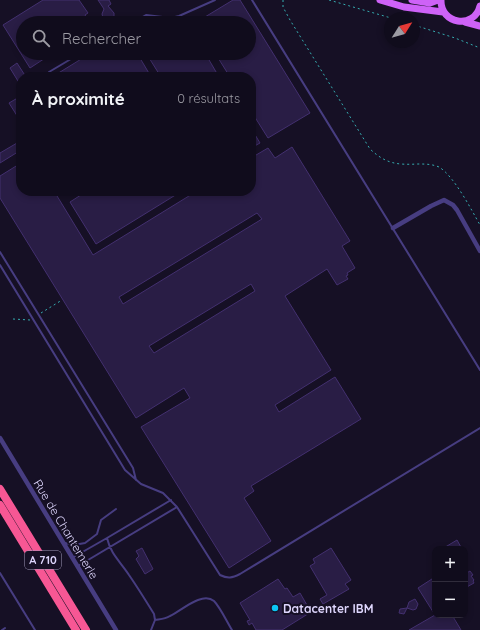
<!DOCTYPE html>
<html lang="fr">
<meta charset="utf-8">
<style>
body{margin:0;font-family:Quicksand,sans-serif;background:#1e1a29;color:#f1f3f6}
.controls{position:absolute;right:12px;bottom:12px;display:grid;overflow:hidden;border-radius:8px;box-shadow:0 2px 6px #0003}
.controls button{width:36px;height:36px;display:grid;place-items:center;padding:0;border:0;border-bottom:1px solid #302c3b;background:#100c1c;color:#f1f3f6;font:20px sans-serif}
.compass{position:absolute;left:384px;top:12px;width:36px;height:36px;border-radius:50%;background:#100c1c;box-shadow:0 2px 6px #0003;rotate:53deg}
.list{margin:0;padding:0;list-style:none}
h2{display:flex;justify-content:space-between;align-items:center;height:52px;margin:0;padding:0 16px;font-size:17px}
h2 small{font-size:13px;font-weight:400;color:#9c9ba3}
.icon{flex:none;width:22px;height:22px;fill:none;stroke:currentColor;stroke-width:2;stroke-linecap:round;stroke-linejoin:round}
.map{position:relative;flex:none;width:480px;height:630px;overflow:hidden}
.search{position:absolute;background:#100c1c;box-shadow:0 2px 6px #0003;left:16px;top:16px;width:240px;height:44px;display:flex;align-items:center;gap:10px;box-sizing:border-box;padding:0 14px;border-radius:22px;color:#9c9ba3;font-size:15px}
.panel{position:absolute;background:#100c1c;box-shadow:0 2px 6px #0003;left:16px;top:72px;width:240px;height:124px;border-radius:16px}
.map>svg:first-child{display:block}
.building{fill:#291d45;stroke:#43306f;fill-rule:evenodd}
.lines{fill:none;stroke-linecap:round;stroke-linejoin:round}
.path{stroke:#35adb1;stroke-width:1;stroke-dasharray:2 3;stroke-linecap:butt}
.service{stroke:#473d81;stroke-width:2}
.minor{stroke:#473d81;stroke-width:4.5}
.primary{stroke:#ce62f7;stroke-width:7}
.motorway{stroke:#f75794;stroke-width:8}
.poi-dot{fill:#0cc5f3;stroke:#161025;stroke-width:1.5}
.labels{text-anchor:middle;dominant-baseline:central;stroke-width:4;stroke-linejoin:round;paint-order:stroke}
.shield{fill:#161025;stroke:#a29bbc;stroke-width:1}
.shield-label{font-size:11px;font-weight:bold;fill:#ded6fd}
.street-label{font-size:12px;fill:#ded6fd;stroke:#161025}
.poi-label{font-size:12px;font-weight:bold;fill:#ded6fd;stroke:#161025;text-anchor:start}
</style>
<div class="map">
<svg width="480" height="630" viewBox="0 0 480 630">
<rect width="100%" height="100%" fill="#161025"/>
<!-- building -->
<path class="building" d="M43,0H79L88,13L85,15L90,23H23V53H53L30,68L3,25Z
M98,0H109L111,4L108,6L114,13V16L112,20L107,21L103,18L102,14L104,9Z
M233,0H240L310,113L268,138L251,111V77H230L215,53H249V23H195Z
M91,53H137L150,75L147,77H52Z
M146,53H205L219,77H161Z
M17,63L26,77H21V86L10,68Z
M21,96V122L9,103Z
M251,128L260,143L251,148Z
M17,143L21,150L0,163V153Z
M292,147L350,241L342,246L355,268L347,273L348,275L346,276L348,279L337,285L327,269L285,296L331,370L275,405L279,412L335,377L361,419L251,486L254,491L244,498L271,541L229,568L141,427L190,398L184,388L136,418L0,198V176L21,163V191H54L93,255L197,191H251V158L268,148L275,158ZM257,213L262,219L123,304L119,297ZM251,284L255,291L154,353L149,346Z
M87,191H182L96,244L70,202Z
M457,540L462,549H442Z
M142,548L153,569L145,574L136,559L139,556L136,551Z
M331,548L351,580L345,584L349,589L323,604L320,599L327,595L310,566L315,563L313,559Z
M470,571L473,575L471,576L474,580L473,581L474,583L465,588V574Z
M435,577V615H452L461,630H409L435,615L418,588Z
M278,579L285,589L287,588L293,597L300,593L311,612L282,630H256L252,623L249,625L247,621L250,620L240,603Z
M415,599L418,604L416,609L413,610L407,608L404,614L399,613L400,609L407,608L409,602Z"/>
<g class="lines">
<!-- path -->
<path class="path" d="M283,0V7L290,20L370,149C386,164 397,165 418,164C425,164 432,164 439,167C454,176 471,209 480,225
M329,0L391,18
M414,25L455,38L480,48
M41,313L62,300
M13,319L30,320"/>
<!-- service -->
<path class="service" d="M252,0L480,370
M132,23L146,15L171,18L179,16L215,0
M49,72L81,53
M0,252L133,468L136,480
M0,265L125,470L141,484L163,493L177,507L220,575C228,579 232,578 240,574L480,428
M107,538L171,500
M65,543L74,545L85,543L97,534L101,520L116,509
M72,558L107,538C111,555 120,561 129,575C138,588 146,601 154,614L155,620L151,630
M78,566L177,507
M0,573L35,630
M155,620C161,619 165,619 170,616C181,611 202,591 214,601C220,607 227,622 232,630
M2,630L5,628"/>
<!-- minor -->
<path class="minor" d="M393,228L431,206L444,200L453,205L457,210L480,251
M0,438L116,630"/>
<!-- primary -->
<path class="primary" d="M380,0L404,7L443,12
M412,0L430,3L438,0
M441,0C440,24 474,30 480,6
M465,22L480,26"/>
<!-- motorway -->
<path class="motorway" d="M0,489L86,630
M0,505L76,630"/>
</g>
<!-- markers -->
<circle class="poi-dot" cx="275" cy="608" r="4"/>
<g class="labels">
<!-- shield labels -->
<rect class="shield" x="25" y="551" width="36" height="18" rx="3"/>
<g class="shield-label">
<text x="43" y="560">A 710</text>
</g>
<!-- street labels -->
<g class="street-label">
<text transform="translate(66 529) rotate(59)">Rue de Chantemerle</text>
</g>
<!-- poi labels -->
<g class="poi-label">
<text x="283" y="608">Datacenter IBM</text>
</g>
</g>
</svg>
<div class="controls">
<button>+</button>
<button>−</button>
</div>
<svg class="compass" viewBox="-18 -18 36 36"><path d="M0-13l5 13h-10z" fill="#e53935"/><path d="M0 13l5-13h-10z" fill="#9c9ba3"/></svg>
<div class="search"><svg class="icon" aria-label="search" viewBox="0 0 24 24"><circle cx="10" cy="10" r="6"/><path d="M15 15l6 6"/></svg>Rechercher</div>
<section class="panel">
<h2>À proximité<small>0 résultats</small></h2>
<ul class="list">
</ul>
</section>
</div>
